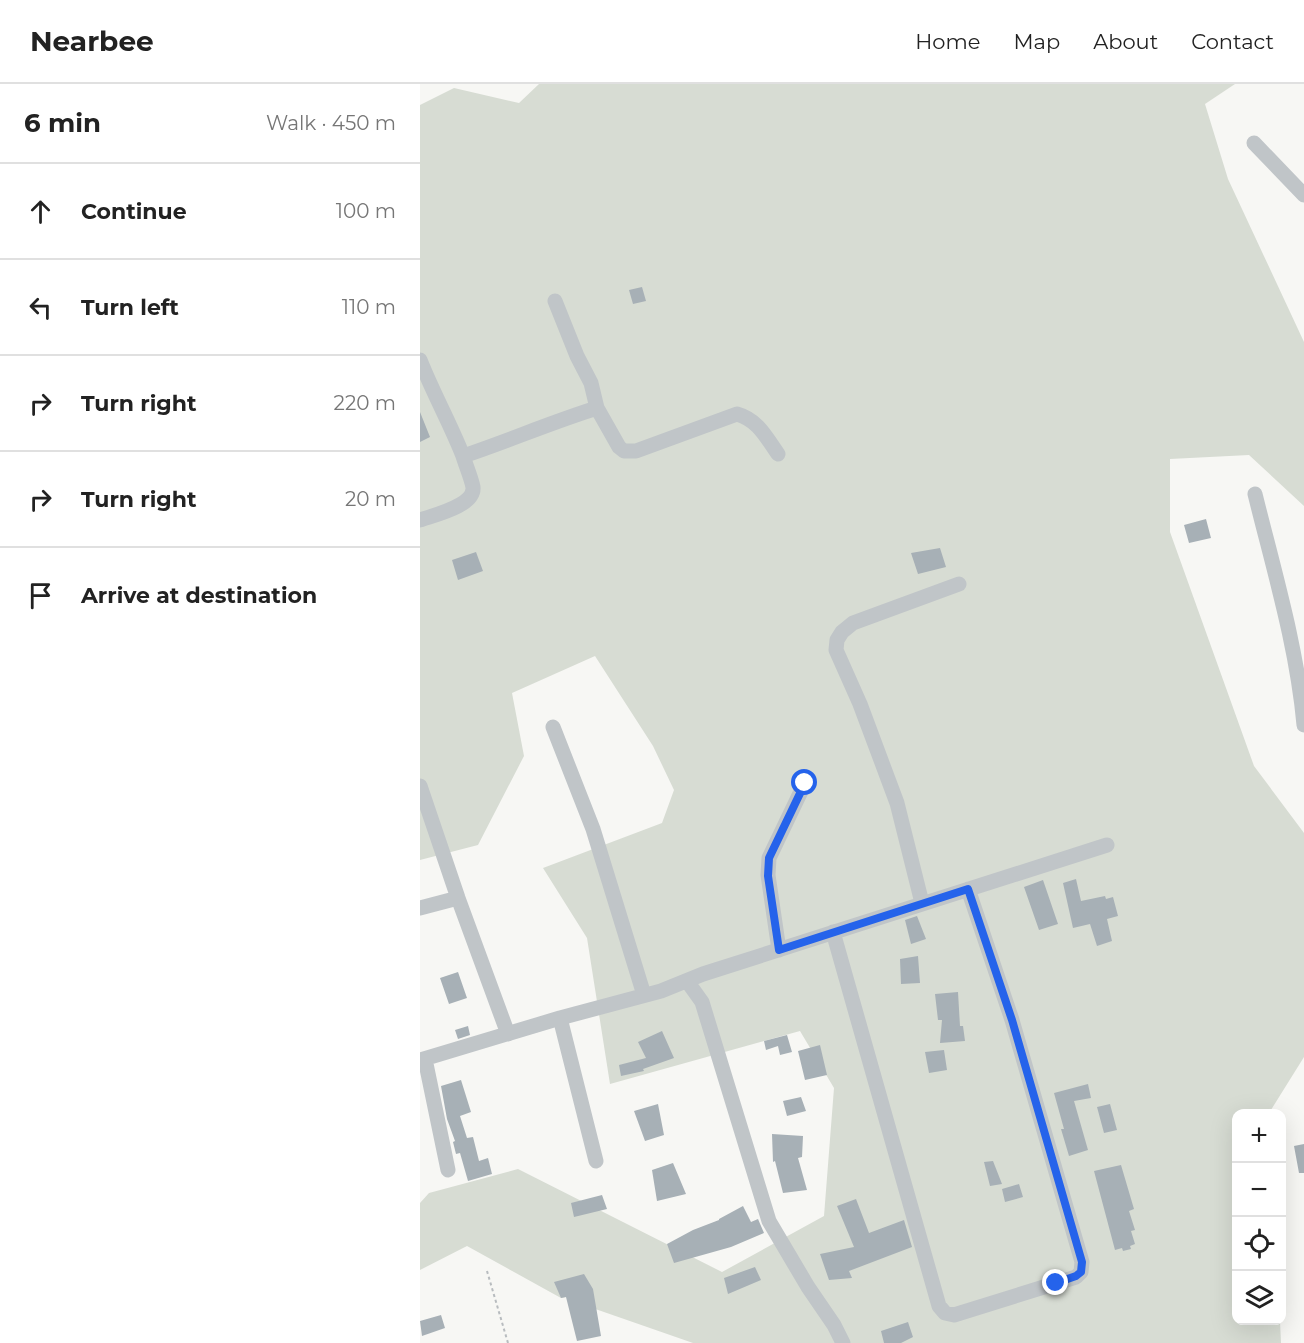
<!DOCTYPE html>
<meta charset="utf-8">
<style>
body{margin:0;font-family:Montserrat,sans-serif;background:#f2f2f2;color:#222}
.controls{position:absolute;right:18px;bottom:18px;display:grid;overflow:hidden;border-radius:12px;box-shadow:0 6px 24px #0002}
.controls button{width:54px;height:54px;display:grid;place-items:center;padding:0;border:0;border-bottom:2px solid #e0e0e0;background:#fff;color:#222;font:30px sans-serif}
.stop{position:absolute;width:18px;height:18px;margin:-14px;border:4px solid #2563eb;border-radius:50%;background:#fff}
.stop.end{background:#2563eb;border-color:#fff;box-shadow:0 2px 6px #0008}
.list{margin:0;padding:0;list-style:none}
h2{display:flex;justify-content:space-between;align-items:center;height:78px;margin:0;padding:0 24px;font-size:26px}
h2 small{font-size:20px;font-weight:400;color:#767676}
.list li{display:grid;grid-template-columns:39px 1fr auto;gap:18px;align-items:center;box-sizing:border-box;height:96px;padding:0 24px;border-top:2px solid #e0e0e0}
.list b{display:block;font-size:22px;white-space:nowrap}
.list em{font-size:20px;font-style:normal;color:#767676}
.icon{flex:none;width:33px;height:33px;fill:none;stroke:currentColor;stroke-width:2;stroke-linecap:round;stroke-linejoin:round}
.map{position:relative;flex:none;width:884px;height:1259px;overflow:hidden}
header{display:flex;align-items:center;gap:36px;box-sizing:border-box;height:84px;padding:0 30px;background:#fff;border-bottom:2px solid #e0e0e0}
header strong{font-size:28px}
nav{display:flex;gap:33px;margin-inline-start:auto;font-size:21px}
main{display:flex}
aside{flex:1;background:#fff}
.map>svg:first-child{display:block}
.green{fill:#d7dcd3}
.building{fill:#a7b0b6}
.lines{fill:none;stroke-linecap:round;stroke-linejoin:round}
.path{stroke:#b8bcbf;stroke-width:2;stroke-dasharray:3 3;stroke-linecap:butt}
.minor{stroke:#c0c5c8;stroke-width:15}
.route{stroke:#2563eb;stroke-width:8}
</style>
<header>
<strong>Nearbee</strong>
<nav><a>Home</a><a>Map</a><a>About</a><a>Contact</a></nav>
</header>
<main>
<aside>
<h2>6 min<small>Walk · 450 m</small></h2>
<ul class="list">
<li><svg class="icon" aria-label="ahead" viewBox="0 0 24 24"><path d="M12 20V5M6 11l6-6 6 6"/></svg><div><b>Continue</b></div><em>100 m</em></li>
<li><svg class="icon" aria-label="left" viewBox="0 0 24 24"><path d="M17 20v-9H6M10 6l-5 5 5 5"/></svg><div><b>Turn left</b></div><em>110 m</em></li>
<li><svg class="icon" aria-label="right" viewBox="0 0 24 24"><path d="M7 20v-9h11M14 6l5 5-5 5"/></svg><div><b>Turn right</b></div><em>220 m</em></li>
<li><svg class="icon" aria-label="right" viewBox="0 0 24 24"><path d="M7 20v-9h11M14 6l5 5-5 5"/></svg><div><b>Turn right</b></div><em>20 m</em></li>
<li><svg class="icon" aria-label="arrive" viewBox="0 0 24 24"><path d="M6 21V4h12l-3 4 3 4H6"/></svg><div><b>Arrive at destination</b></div></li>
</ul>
</aside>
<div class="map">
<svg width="884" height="1259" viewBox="0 0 884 1259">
<rect width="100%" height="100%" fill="#f7f7f4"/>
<!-- green -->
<path class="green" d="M119,0H815L785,20L808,95L884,258V422L829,371L750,375V448L834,682L884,749V973L849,1029L816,1030V1236L860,1237L861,1259H273L161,1220L146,1213L141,1214L47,1162L0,1186V1119L9,1109L98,1085L302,1188L404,1132L414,1004L380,947L190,1000L167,854L123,784L242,739L254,706L233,662L175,572L92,609L104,672L58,761L0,776V21L34,4L99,19Z"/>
<!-- building -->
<path class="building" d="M222,203L226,217L213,220L209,206Z
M0,328L10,353L0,358Z
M786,435L791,454L769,459L764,441Z
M520,464L526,483L498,490L491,469Z
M56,468L63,487L38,496L32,476Z
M656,795L661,817L685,812L686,815L693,813L698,832L687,835L692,857L677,862L670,840L653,844L643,799Z
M623,796L638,840L619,846L604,803Z
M497,832L506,855L491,860L485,836Z
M498,872L500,899L481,900L480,875Z
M38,888L47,914L29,920L20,894Z
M538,908L540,942H543L545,957L520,959L522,936H518L515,910Z
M48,942L50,951L38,955L35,946Z
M242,947L254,974L223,985L224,987L201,992L199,981L226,974L218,958Z
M367,951L372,968L360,971L358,962L346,966L344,957Z
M400,961L407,991L385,996L378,967Z
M524,966L527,986L509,989L505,968Z
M41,996L51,1028L40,1032L47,1054L53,1053L59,1077L68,1074L72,1090L48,1097L40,1069L36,1070L33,1058L35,1057L27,1035L21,1002Z
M668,1000L671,1014L654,1017L668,1066L649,1072L641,1045H644L634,1009Z
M381,1013L386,1027L367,1032L363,1017Z
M238,1020L244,1051L225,1057L214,1027Z
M690,1020L697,1046L684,1049L677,1023Z
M352,1050L383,1052L382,1073L378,1074L387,1106L363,1109L355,1077L353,1078Z
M884,1060V1089H879L874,1062Z
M573,1077L582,1100L570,1102L564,1078Z
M253,1079L266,1110L237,1117L232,1086Z
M701,1081L714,1125L709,1127L715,1146L711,1147L715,1160L710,1162L711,1165L703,1167L702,1164L695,1166L674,1087Z
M599,1100L603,1113L585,1118L582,1105Z
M182,1111L187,1125L154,1133L151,1119Z
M436,1115L449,1149L484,1136L492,1163L429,1187L432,1194L409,1196L400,1170L434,1163L417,1122Z
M323,1122L331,1138L338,1135L344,1149L311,1163L254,1179L247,1160L273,1146L299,1136V1135Z
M335,1183L341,1196L308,1210L304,1194Z
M164,1190L173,1205L181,1252L157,1257L146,1213L141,1214L134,1198Z
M21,1231L25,1244L2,1252L0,1237Z
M488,1238L493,1253L481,1259H464L461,1247Z"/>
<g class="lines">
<!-- path -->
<path class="path" d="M67,1187L88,1259"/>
<!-- minor -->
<path class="minor" d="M834,59L884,111
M135,217L157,272L171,299L177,324
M0,276C13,309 30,339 43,372
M835,410C854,487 877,563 884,641
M0,436C14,431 55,422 53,403C51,393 46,382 43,372C88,357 132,338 177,324L199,363L204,367H216L317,330C338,336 346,353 358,370
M133,643L173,745L224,911
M0,702L38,814L88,950
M502,819L477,719L440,620L416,566L417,556L422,548L433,539L539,500
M0,824L38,814
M413,848L519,1222L525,1229L534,1231L656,1193L661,1188L662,1178L592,936L548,805
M359,866L348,791L349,774L385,699
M267,897L282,918L349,1137L388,1203L414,1241L423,1259
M140,934L176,1077
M5,975L28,1086
M0,976L140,934L241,907L283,890L687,761"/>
</g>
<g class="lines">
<!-- route -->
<path class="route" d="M385,699L349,774L348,792L359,866L548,805L592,936L662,1178L661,1188L656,1192L636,1199"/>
</g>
</svg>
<div class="controls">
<button>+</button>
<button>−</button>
<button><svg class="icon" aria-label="locate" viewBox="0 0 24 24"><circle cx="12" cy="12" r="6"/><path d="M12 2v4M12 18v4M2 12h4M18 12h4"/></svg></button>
<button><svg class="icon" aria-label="layers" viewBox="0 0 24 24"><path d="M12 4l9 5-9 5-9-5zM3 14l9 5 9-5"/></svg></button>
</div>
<div class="stop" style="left:385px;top:699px"></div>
<div class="stop end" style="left:636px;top:1199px"></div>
</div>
</main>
